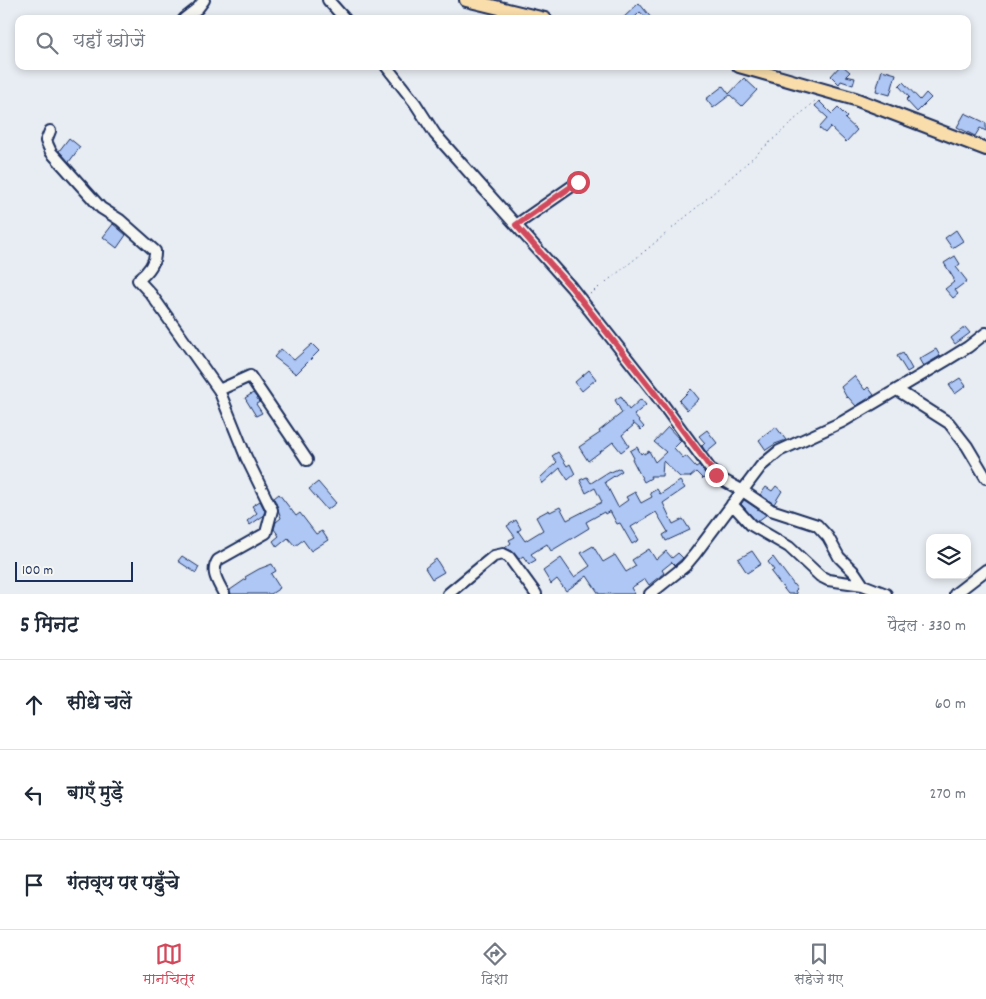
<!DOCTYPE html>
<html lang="hi">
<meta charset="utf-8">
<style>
body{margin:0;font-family:Dekko,"Playpen Sans Deva",sans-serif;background:#f6f6f7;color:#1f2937}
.controls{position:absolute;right:15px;bottom:15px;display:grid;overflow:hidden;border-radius:10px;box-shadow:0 2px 8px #0003}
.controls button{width:45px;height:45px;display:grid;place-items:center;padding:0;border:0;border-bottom:1px solid #e0e1e3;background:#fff;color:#1f2937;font:25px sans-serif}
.scale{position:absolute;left:15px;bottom:12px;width:118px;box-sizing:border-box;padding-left:5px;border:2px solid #1b2f5e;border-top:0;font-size:14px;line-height:18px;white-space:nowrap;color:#1b2f5e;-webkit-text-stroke:4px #f6f6f2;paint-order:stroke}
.stop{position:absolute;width:15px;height:15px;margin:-11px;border:4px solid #d1495b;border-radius:50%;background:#fff}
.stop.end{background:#d1495b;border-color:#fff;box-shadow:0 1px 5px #0008}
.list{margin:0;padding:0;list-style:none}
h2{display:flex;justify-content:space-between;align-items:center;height:65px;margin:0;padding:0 20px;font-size:21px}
h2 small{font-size:16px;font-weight:400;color:#747a83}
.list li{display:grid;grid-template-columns:32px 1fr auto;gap:15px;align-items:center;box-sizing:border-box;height:90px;padding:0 20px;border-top:1px solid #e0e1e3}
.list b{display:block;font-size:19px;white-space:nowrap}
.list em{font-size:16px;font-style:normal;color:#747a83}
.icon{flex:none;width:28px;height:28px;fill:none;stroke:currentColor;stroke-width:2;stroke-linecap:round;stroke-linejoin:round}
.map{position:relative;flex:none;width:986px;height:594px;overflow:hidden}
.search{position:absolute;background:#fff;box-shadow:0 2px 8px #0003;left:15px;right:15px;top:15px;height:55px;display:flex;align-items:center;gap:12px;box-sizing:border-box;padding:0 18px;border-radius:10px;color:#747a83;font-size:19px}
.sheet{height:335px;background:#fff}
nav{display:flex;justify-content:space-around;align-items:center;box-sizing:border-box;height:70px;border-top:1px solid #e0e1e3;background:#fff;font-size:14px;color:#747a83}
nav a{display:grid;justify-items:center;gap:2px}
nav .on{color:#d1495b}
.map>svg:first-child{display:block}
.building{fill:#aec7f5;stroke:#1b2f5e}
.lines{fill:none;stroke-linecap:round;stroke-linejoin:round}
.minor-casing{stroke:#1b2f5e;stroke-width:14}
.major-casing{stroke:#1b2f5e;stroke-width:16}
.path{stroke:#1b2f5e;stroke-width:1;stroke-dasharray:1 4;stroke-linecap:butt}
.minor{stroke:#f6f6f2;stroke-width:10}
.major{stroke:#f9ddab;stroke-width:12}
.route{stroke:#d1495b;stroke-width:6}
</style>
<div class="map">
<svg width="986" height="594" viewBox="0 0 986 594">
<rect width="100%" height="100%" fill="#e8edf3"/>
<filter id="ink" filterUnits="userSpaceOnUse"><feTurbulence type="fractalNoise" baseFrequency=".02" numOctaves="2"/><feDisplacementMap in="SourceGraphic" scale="10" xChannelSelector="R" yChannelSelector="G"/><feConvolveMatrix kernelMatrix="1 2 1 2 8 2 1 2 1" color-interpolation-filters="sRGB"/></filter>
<g filter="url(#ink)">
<!-- building -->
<path class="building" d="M639,3L652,19H648L640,12L633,19H622Z
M840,66H843L850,72L846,76L855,78L853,85L841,81L839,84L831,76Z
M882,70L896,74L890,95L876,91Z
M744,78L757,90L742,106L730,95L713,108L706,99L723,86L729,94Z
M903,82L920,100L926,93L931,98L917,112L906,100L909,97L899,86Z
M819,101L832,114L838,108L847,117L845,119L857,130L846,142L830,127L825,133L819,128L828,118L815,106Z
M965,113L986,123V131L980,128L975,136L957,127Z
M69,138L80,147L69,162L59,151Z
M113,224L126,235L117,248L103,237Z
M956,230L963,241L952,248L945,238Z
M955,256L960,264L956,267L967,281L955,290L958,294L953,298L945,289L954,282L953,281L954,279L944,263Z
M965,327L970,333L955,344L951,338Z
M312,344L319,351L296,374L274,357L281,349L294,360Z
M936,349L940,356L923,366L919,359Z
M903,353L912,369L907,372L897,356Z
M589,370L596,379L582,391L575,382Z
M854,376L865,390L868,387L874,395L856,406L848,397L847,398L841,387Z
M960,378L966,386L955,394L949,385Z
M691,389L699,399L687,410L679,401Z
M253,393L260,402L256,404L262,413L256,416L245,398Z
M621,396L629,410L641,399L646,405L634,415L644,427L641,430L632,422L634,425L622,435L629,446L621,452L613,442L588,461L579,447L600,433L599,431L622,413L615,400Z
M668,427L681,441L674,448L683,458L686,456L696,467L699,465L707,475L703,479L696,472L690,477H680L663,461L662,476H650L651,478L644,482L632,459L634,458L630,451L637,447L641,454L643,452L644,454L649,451L655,462L666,452L654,442Z
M776,427L786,440L775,444L766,450L759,440Z
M707,430L717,443L706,452L702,446L705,443L699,436Z
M558,452L567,466L570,464L575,474L568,480L560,468L542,484L540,478L557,462L552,456Z
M620,468L622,471L605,482L618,507L628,500L626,497L635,492L641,503L652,497L650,493L657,489L660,494L680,481L685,488L663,503L673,524L683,519L690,530L666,541L663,535L668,532L656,512L631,527L639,540L632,544L620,523L617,524L610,511L605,514L604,512L586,522L589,528L551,551L547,544L531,554L536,560L529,564L523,556L519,559L512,551L505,548L511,543L509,540L515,537L507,526L516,520L521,529L518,531L525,541L543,530L536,517L549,510L550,512L560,507L567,520L602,502L595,488L586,493L580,480L587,477L591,483L610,471L611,472Z
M318,482L336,503L327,510L309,489Z
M776,486L782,491L774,504L760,495L766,487L772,491Z
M279,494L296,516L300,513L316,534L322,531L328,540L311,551L303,540L295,546L288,538L277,547L273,541L279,536L274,529L276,522L281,518L274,498Z
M744,500L766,515L758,521L755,520L741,504Z
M260,501L265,511L263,516L250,525L247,521L257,513L252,506Z
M593,546L603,562L615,555L626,572L636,566L632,560L649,549L656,560L666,551L672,558L678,553L683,558L675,565L672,562L662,570L664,573L649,585L645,579L631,588L635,594H599L587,576L566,591L557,579L551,584L543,571L561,558L574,577L590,566L581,553Z
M752,551L761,564L747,573L738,559Z
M182,556L199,567L196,573L178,561Z
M773,557L797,589L795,591L797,594H788L771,572L774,570L768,562Z
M436,559L444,572L432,579L425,568Z
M272,564L276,571L271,574L280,588L271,594H231L230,590L246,579L245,577L259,569Z"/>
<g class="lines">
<defs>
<path id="minor" d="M328,0L345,19
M184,19L198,8L204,0
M386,66L415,103L435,134L571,287L653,391L711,470L723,480L743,491L771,510L817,525L828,537L839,557L855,573L863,585
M50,131L46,141L51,152L101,208L120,220L155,251C156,263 147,273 138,280L151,294L219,390L246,457L272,510L266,533L218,560C210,572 218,582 224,594
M516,225L578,182
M219,390L250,376L307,460
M897,390L949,423L967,446L986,478
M732,504L751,525L789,547L820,576L828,580L863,585L886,594
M448,594L494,556L503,554L509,557L536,594
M650,594L685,566L695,554L761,466L779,451L842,422L947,360L968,347L986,333
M955,594L986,570"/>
<path id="major" d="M466,0L545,19
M739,66L855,99L986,149"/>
</defs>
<!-- minor casing -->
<use href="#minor" class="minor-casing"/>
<!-- major casing -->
<use href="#major" class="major-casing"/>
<!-- path -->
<path class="path" d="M590,294C670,234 743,167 816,100"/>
<!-- minor -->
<use href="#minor" class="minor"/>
<!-- major -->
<use href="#major" class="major"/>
</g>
</g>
<g class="lines" filter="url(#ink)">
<!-- route -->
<path class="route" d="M578,182L516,225L571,287L653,391L716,475"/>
</g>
</svg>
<div class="controls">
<button><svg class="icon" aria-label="layers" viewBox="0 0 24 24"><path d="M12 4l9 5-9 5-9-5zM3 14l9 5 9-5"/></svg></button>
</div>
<div class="scale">100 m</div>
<div class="stop" style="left:578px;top:182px"></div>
<div class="stop end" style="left:716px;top:475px"></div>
<div class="search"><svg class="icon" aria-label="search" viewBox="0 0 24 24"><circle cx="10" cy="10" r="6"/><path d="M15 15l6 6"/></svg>यहाँ खोजें</div>
</div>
<section class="sheet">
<h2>5 मिनट<small>पैदल · 330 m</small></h2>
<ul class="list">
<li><svg class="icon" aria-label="ahead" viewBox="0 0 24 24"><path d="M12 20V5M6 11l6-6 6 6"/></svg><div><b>सीधे चलें</b></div><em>60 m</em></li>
<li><svg class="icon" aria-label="left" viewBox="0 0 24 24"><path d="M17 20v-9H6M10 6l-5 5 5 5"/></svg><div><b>बाएँ मुड़ें</b></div><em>270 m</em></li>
<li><svg class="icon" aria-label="arrive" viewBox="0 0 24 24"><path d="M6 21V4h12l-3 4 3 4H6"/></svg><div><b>गंतव्य पर पहुँचे</b></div></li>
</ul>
</section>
<nav>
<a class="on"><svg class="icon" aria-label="map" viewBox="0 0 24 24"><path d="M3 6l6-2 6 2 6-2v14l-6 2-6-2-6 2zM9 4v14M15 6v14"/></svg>मानचित्र</a>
<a><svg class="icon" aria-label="directions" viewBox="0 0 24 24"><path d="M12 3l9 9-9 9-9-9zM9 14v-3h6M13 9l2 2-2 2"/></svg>दिशा</a>
<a><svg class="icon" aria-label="saved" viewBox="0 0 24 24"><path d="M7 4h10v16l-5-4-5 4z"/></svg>सहेजे गए</a>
</nav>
